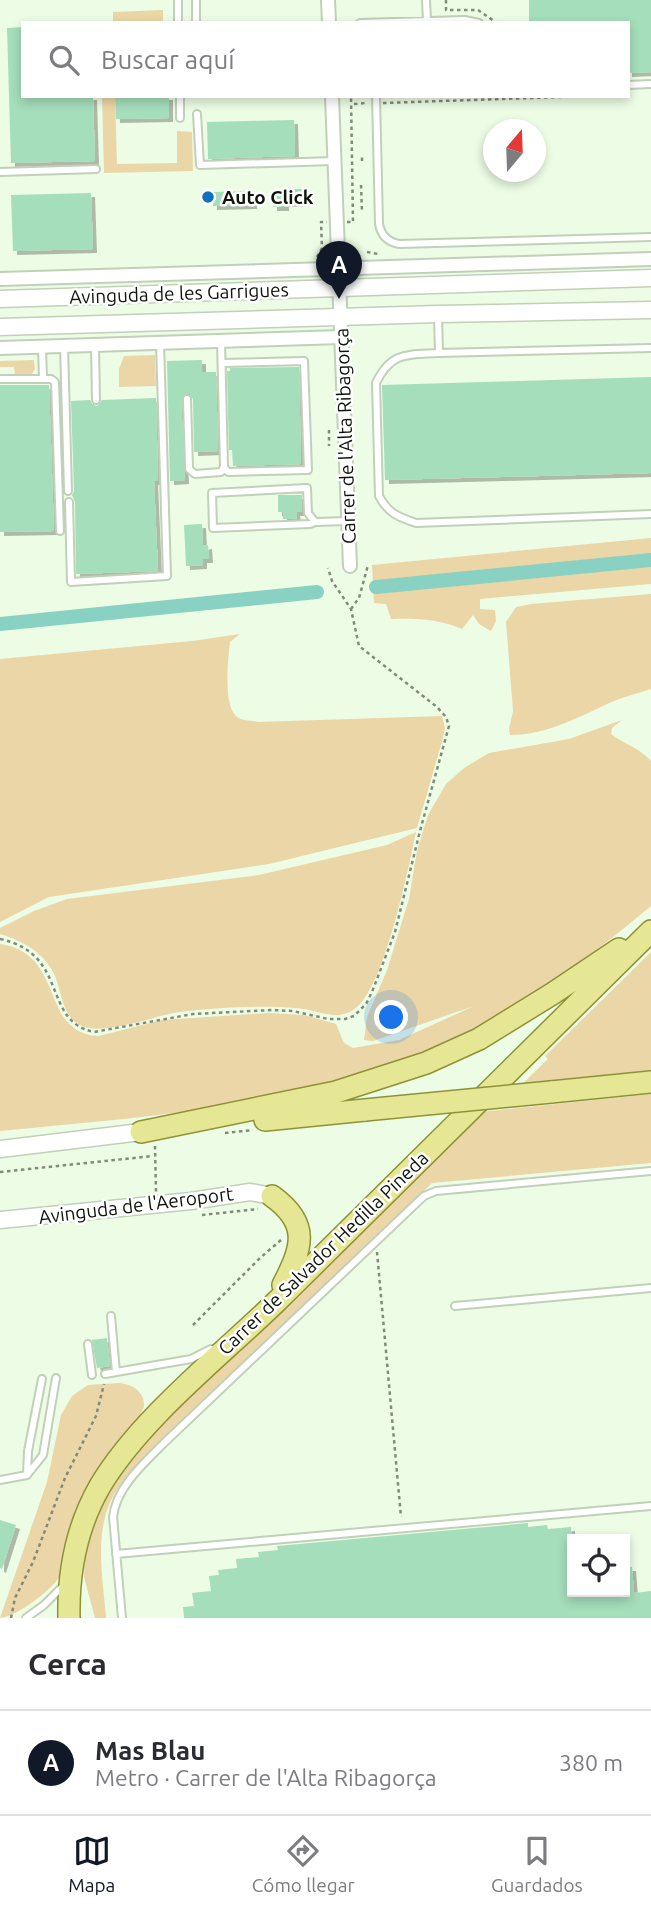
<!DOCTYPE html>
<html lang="es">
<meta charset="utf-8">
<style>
body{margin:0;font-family:Ubuntu,sans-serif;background:#f7f7f7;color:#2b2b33}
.controls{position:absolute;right:21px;bottom:21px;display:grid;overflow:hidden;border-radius:0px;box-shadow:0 4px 10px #0003}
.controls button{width:63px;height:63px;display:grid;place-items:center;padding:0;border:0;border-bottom:2px solid #e1e1e2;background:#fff;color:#2b2b33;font:35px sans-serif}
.compass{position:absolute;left:483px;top:119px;width:63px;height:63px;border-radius:50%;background:#fff;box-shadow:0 4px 10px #0003;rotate:19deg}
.you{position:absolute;left:392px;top:1018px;width:24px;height:24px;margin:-18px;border:5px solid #fff;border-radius:50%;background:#1a73e8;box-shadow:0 0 0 10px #1a73e833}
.badge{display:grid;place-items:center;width:46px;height:46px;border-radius:50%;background:#111827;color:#fff;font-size:23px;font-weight:700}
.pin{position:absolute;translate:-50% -58px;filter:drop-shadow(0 2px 4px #0008)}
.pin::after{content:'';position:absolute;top:37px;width:24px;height:21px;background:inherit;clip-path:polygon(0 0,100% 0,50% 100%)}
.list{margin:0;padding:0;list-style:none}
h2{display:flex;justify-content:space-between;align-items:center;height:91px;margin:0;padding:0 28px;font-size:30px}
h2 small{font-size:23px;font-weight:400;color:#7c7c81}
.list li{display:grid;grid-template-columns:46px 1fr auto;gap:21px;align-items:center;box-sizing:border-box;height:105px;padding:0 28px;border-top:2px solid #e1e1e2}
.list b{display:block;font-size:26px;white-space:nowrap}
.list p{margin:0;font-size:23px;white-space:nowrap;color:#7c7c81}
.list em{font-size:23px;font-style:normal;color:#7c7c81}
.icon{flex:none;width:38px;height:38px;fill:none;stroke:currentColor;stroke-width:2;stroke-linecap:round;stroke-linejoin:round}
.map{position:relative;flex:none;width:651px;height:1618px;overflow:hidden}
.search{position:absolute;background:#fff;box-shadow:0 4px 10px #0003;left:21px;right:21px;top:21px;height:77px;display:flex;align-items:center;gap:18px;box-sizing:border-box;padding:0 24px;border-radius:0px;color:#7c7c81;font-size:26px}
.sheet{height:196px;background:#fff}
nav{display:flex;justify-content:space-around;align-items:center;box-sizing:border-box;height:98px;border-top:2px solid #e1e1e2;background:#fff;font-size:19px;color:#7c7c81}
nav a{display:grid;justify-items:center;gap:4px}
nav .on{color:#111827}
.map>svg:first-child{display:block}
.green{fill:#ead6a7}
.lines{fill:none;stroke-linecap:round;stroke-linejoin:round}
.canal{stroke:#89d2c3;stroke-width:14}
.building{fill:#a5debb;filter:url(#shadow)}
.service-casing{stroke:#c1d0b9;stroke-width:10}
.minor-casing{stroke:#c1d0b9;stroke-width:16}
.tertiary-casing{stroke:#c1d0b9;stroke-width:19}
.primary-casing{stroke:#8e9235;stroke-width:24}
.path{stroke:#818b7b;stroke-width:2.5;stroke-dasharray:3.5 3.5;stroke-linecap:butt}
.service{stroke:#fff;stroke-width:6}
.minor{stroke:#fff;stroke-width:12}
.tertiary{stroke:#fff;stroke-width:16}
.primary{stroke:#e5e794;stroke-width:21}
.primary-bridge-casing{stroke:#8e9235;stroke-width:24;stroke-linecap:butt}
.primary-bridge{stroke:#e5e794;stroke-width:21}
.poi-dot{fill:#0e72be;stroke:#fff;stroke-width:2.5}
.labels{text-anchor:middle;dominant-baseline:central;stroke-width:5;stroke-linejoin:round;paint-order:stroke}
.poi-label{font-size:19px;font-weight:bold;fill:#0e130b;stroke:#fff;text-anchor:start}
.street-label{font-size:19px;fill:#0e130b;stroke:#fff}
</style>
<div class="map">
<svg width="651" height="1618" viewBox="0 0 651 1618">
<defs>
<filter id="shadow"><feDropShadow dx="4" dy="4" stdDeviation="0" flood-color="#0004"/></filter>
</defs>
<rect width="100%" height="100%" fill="#edfce5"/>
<!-- green -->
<path class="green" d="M163,10V22L113,23V12Z
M102,96H115L117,164L177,163V131L192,132L193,171L104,173Z
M155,355L156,386L119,387V369L124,356Z
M34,360L35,369L32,374H15L14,367H0V361Z
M651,538V584L480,599V609L495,610L496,621L491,631L479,624L473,615L462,629C439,619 416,618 391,619L386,604L374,603L372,565Z
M651,594V689C639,693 626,696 614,701C580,716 548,735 510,735L509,729L513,711L506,622L516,607L531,604Z
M240,634L230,642C228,658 223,704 236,716C241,721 250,720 258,722L442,716L445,728L443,738L417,828L269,864L49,897L0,922V659L192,641Z
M622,720L612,728L611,734C625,745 637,746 651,761V906C606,944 561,978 510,1009C495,1018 481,1029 465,1037C320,1105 158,1116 0,1131V944C67,954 39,1034 99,1036L162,1020L269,1013L304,1015L336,1024L344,1043L353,1048L399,1040L474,1006L373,1041L364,1040L367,1017L387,970L409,899L417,851L428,815L446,784L464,768L489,753L569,739Z
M416,832C408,871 386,976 360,1004C340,1025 321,1010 296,1008C260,1005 215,1008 179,1012C153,1016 102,1037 80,1025C61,1015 62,990 54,974C43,951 22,941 0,934V928L34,911L67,899L259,875L387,845Z
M651,952V1073L517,1089L548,1059L545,1056Z
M651,1094V1163L432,1183L157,1446C143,1460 127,1473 117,1490C92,1528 103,1576 106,1618H95L84,1577L85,1551L100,1505L110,1486L145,1442L479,1112Z
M119,1383C132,1384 144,1391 144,1405C144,1417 98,1466 89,1483C79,1502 72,1523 67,1544C65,1554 65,1566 60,1576C52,1590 16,1617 0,1618L47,1482L61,1415L72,1396L88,1385Z"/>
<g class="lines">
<!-- canal -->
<path class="canal" d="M376,587L651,560
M0,624L317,592"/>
</g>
<!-- building -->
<path class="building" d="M529,0H651V72L628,73V23H529Z
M23,27V96H93L95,161L11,163L7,28Z
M115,96H169V118L116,119Z
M294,120L295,156L208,159L207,122Z
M273,189H309V202L285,203V207H273Z
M252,191L253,205L213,206V192Z
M91,193L93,249L13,251L11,195Z
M202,360V372H216L218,451L194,452L193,399L190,394H185L181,399L185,480L170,481L167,361Z
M299,367L301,464L233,466L232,450H229L227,371H230V368Z
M651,377V473L385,480L382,385Z
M0,385H49L54,531L0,532Z
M156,398L158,481H154L158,571L76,574L75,502L72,495L74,491L71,401L90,400L93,405L97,406L102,400Z
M278,495H302V512H296L297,519H283V512H278Z
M202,524L203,546L208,545L209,559H203V565L186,566L184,525Z
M107,1338L110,1366L97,1368L92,1340Z
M0,1520L16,1525L2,1569L0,1568Z
M528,1523V1527L547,1525L548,1529L571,1527L572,1592H625V1567H632L634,1593L651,1591V1618H184L183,1607L194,1606L192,1593L211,1591L209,1576L219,1575L218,1570L237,1568L236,1559L259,1557L258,1552L278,1550L277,1546Z"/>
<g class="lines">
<defs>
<path id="service" d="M178,0V23
M196,0V23
M426,0L427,21
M360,23L465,20L479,23
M628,85L651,84
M180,96V118
M376,96L379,224C381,235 388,242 399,244L651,237
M197,114L200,165L334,161
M0,172L96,169
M438,316L439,353C408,355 391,351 376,383L379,496C388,513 398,517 416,523L651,514
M95,345L96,400
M64,346L68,491
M42,347L43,379
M439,353L651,348
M222,363L304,361L308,470L228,472L224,467
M0,379H51L55,382L60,531
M187,399L189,469L195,474L221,472L224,467L221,341
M69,502L71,582L167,576L160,343
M315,522L310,524L213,528L212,493L307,488L308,513L315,522L349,521
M455,1306L651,1288
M111,1316L116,1372
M88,1344L92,1375
M105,1374L191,1359L211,1349
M27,1475L28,1451L42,1379
M0,1480L27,1475L43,1455L56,1378
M116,1554L651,1506
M26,1618L44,1605L64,1585
M122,1618L113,1517C116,1488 143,1464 163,1444L424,1196L436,1191L651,1171"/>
<path id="minor" d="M328,0L329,23
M332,96L350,566
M0,279L651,259
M0,348L341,337"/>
<path id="tertiary" d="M0,299L651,278
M0,327L438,314L651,310
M0,1149L141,1132
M0,1220L191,1201L250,1192L272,1196"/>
<path id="primary" d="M551,1092L651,1082
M265,1120L365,1110
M141,1132L336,1092L426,1063L479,1039L552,994L619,949
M272,1196C311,1224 302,1248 283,1285
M69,1618C68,1573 77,1526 100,1486C140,1419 219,1357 275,1303C401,1180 526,1056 651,931"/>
</defs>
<!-- service casing -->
<use href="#service" class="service-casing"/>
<!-- minor casing -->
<use href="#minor" class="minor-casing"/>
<!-- tertiary casing -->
<use href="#tertiary" class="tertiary-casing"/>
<!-- primary casing -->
<use href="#primary" class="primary-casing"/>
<!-- path -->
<path class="path" d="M446,0V10H478L497,23
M383,103L590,96
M354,104L366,103
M362,161V155
M361,185L362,212
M347,222H353L351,96
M367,252L378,254
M317,257L322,248L321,222H327
M329,430V446
M351,609L359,598L368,565
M0,939C70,954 41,1021 94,1032L193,1014L272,1010L293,1011L328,1019H345L354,1016L366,1004L372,992L395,932L420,831L449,726L446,717L437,707L359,646L351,609L332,581L328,568
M225,1133L253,1130
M155,1146L156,1192
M0,1172L153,1156
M202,1215L258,1209
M377,1252L401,1517
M193,1325L260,1258L281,1240
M11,1618L15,1598L33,1562L65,1478L96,1416L104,1384"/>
<!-- service -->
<use href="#service" class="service"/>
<!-- minor -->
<use href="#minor" class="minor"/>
<!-- tertiary -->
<use href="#tertiary" class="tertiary"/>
<!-- primary -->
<use href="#primary" class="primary"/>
<defs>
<path id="primary-bridge" d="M365,1110L551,1092"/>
</defs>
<!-- primary-bridge casing -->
<use href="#primary-bridge" class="primary-bridge-casing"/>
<!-- primary-bridge -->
<use href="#primary-bridge" class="primary-bridge"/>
</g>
<!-- markers -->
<circle class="poi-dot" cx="208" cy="197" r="7"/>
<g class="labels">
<!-- poi labels -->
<g class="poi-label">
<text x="222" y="197">Auto Click</text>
</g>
<!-- street labels -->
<g class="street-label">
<text transform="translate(179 293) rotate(-2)">Avinguda de les Garrigues</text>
<text transform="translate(345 436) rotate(-92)">Carrer de l'Alta Ribagorça</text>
<text transform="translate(136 1205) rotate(-7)">Avinguda de l'Aeroport</text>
<text transform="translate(323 1253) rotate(-44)">Carrer de Salvador Hedilla Pineda</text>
</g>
</g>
</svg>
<div class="controls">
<button><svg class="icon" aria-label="locate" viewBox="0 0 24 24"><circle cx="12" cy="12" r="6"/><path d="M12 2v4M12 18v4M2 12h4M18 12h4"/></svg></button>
</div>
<svg class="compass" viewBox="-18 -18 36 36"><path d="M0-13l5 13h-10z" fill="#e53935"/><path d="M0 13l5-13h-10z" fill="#7c7c81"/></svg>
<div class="you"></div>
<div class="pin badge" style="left:339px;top:299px">A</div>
<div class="search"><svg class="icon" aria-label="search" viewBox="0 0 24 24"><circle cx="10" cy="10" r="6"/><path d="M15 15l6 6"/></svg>Buscar aquí</div>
</div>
<section class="sheet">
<h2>Cerca<small></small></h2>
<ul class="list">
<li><span class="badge">A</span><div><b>Mas Blau</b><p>Metro · Carrer de l'Alta Ribagorça</p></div><em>380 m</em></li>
</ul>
</section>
<nav>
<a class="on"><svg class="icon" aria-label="map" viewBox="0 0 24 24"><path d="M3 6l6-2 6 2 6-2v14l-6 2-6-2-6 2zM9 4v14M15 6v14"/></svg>Mapa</a>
<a><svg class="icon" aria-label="directions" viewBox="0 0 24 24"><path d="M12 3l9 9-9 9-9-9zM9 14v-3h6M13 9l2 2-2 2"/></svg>Cómo llegar</a>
<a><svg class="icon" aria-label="saved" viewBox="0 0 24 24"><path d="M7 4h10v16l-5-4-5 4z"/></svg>Guardados</a>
</nav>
